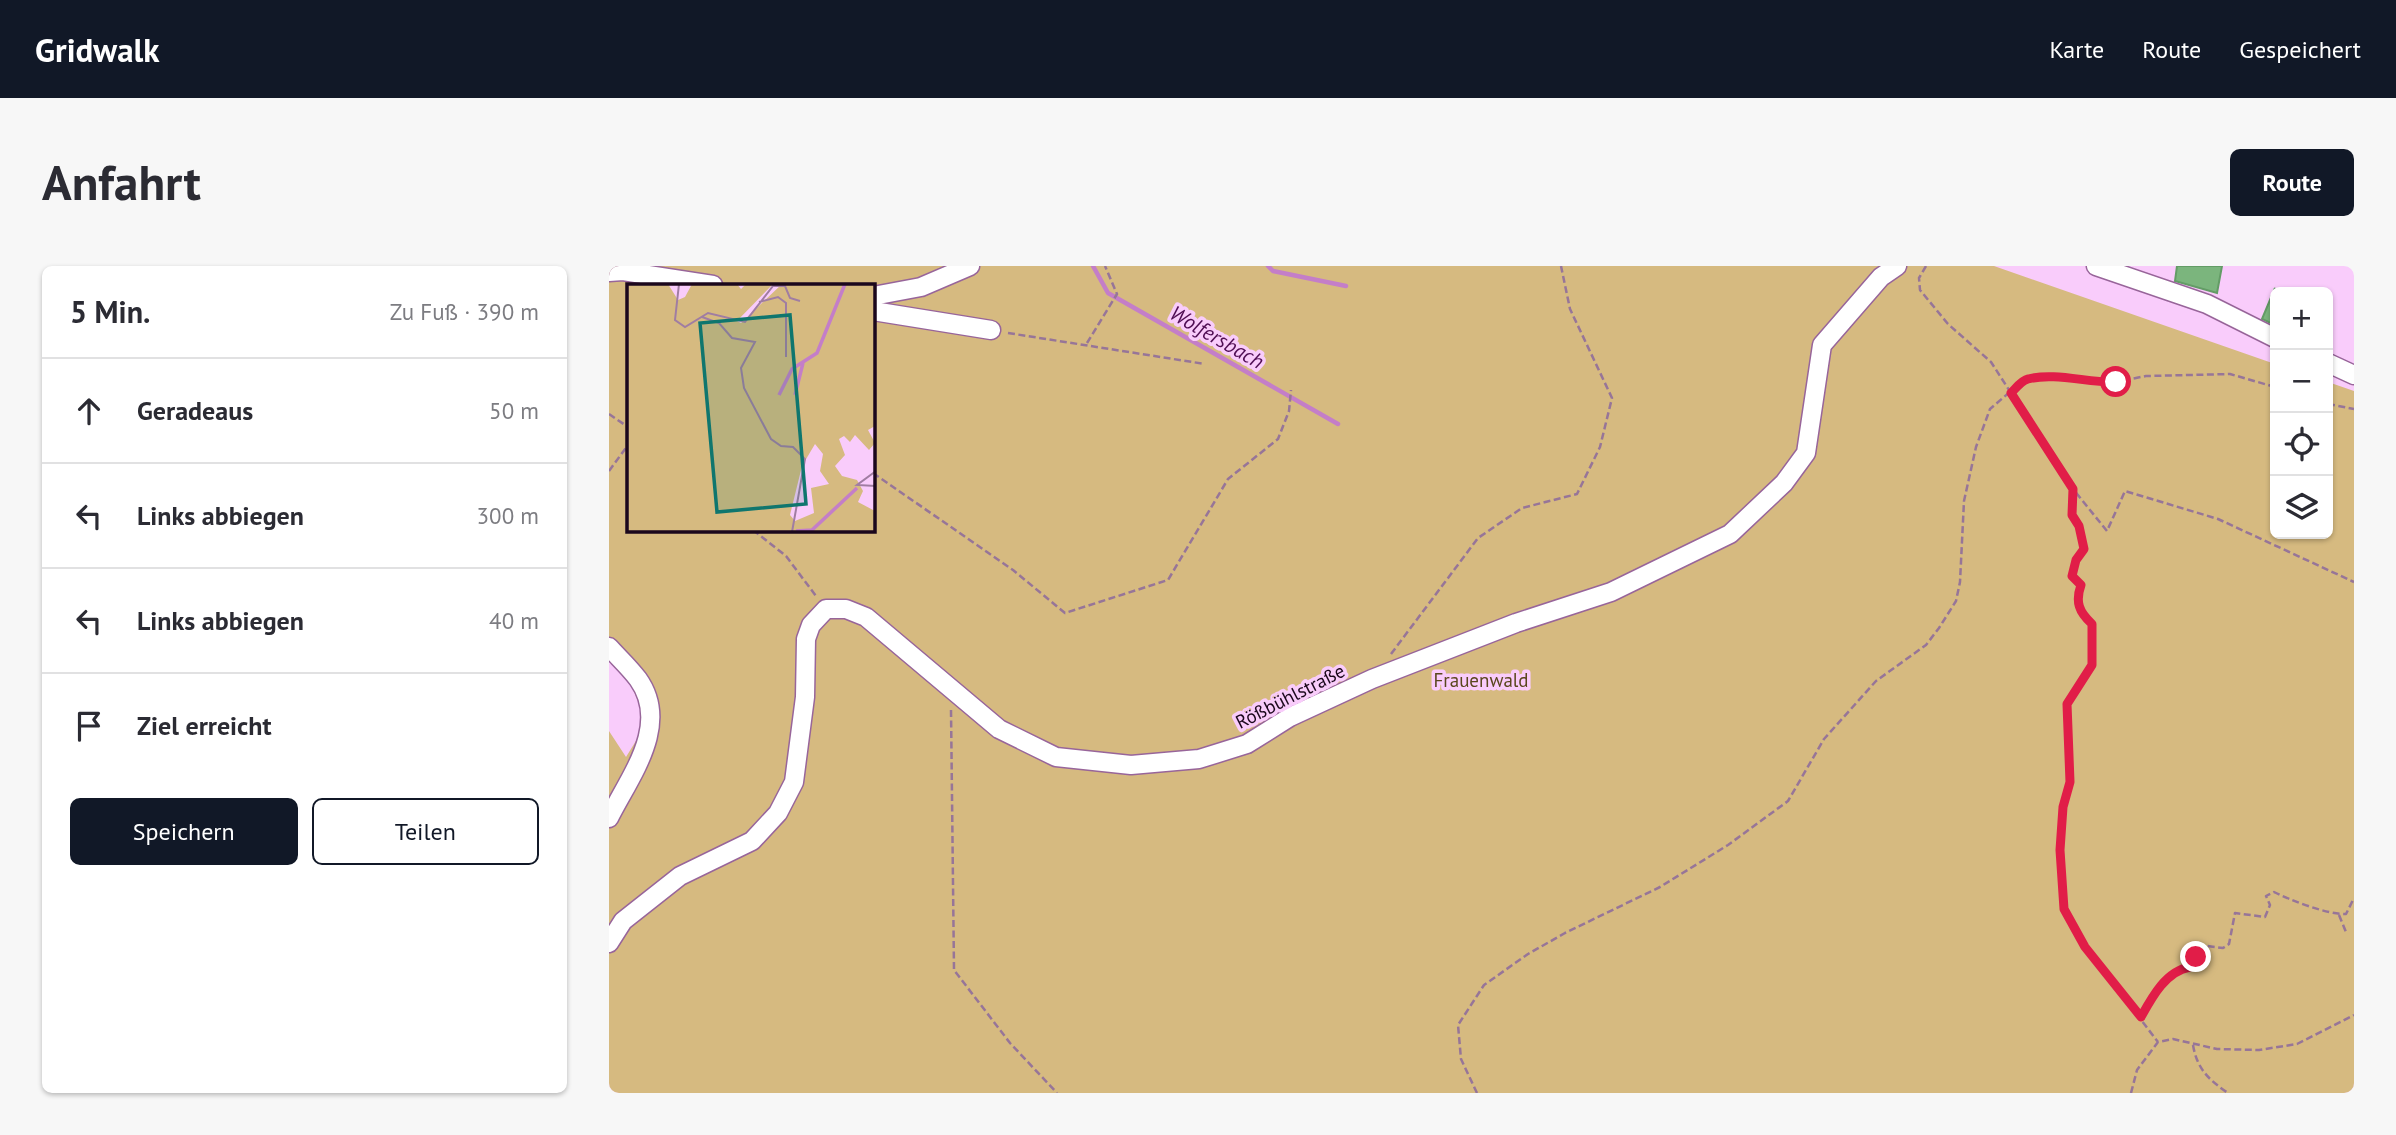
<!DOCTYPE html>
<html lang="de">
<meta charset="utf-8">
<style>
body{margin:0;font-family:"PT Sans",sans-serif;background:#f7f7f7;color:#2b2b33}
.controls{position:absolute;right:21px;top:21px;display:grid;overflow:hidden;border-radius:10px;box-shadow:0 2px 5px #0004}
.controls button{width:63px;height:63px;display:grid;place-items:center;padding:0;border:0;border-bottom:2px solid #e1e1e2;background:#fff;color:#2b2b33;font:35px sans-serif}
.stop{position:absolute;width:21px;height:21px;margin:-16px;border:5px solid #e11d48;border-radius:50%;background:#fff}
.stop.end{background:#e11d48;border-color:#fff;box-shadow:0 2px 7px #0008}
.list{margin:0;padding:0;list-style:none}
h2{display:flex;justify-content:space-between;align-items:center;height:91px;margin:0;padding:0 28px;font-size:30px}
h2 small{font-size:23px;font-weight:400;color:#7c7c81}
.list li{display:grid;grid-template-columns:46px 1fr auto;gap:21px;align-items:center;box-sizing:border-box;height:105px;padding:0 28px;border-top:2px solid #e1e1e2}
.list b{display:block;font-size:26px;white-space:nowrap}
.list em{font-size:23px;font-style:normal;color:#7c7c81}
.actions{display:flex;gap:14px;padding:21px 28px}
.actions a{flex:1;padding:16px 0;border:2px solid #111827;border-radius:10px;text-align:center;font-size:24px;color:#111827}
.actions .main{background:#111827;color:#fff}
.icon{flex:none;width:38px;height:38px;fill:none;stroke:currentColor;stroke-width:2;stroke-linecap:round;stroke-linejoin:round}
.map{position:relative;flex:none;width:1745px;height:827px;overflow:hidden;border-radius:10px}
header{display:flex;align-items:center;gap:42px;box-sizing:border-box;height:98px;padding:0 35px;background:#111827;color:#fff}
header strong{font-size:33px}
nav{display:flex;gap:38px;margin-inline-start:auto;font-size:24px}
.intro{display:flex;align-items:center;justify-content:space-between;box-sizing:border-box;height:168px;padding:0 42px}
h1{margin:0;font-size:49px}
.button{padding:18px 32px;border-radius:10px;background:#111827;color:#fff;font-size:24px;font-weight:700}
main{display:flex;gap:42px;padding:0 42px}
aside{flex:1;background:#fff;border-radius:10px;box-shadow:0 2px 5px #0004}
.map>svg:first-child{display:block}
.green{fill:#d6ba80;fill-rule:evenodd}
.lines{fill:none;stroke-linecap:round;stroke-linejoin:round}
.stream{stroke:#c47ec8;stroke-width:4.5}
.building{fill:#7bb57d;stroke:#639c66;stroke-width:2}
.minor-casing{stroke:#98659a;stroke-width:21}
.path{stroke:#977598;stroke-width:2.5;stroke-dasharray:7 3.5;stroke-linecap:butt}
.minor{stroke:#fff;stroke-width:18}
.route{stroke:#e11d48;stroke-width:9}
.labels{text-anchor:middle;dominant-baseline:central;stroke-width:7;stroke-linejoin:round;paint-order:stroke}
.park-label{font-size:19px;fill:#5a471d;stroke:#f9ccfb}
.street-label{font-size:19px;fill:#1b071c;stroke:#f9ccfb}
.water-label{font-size:21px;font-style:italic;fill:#500e54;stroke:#f9ccfb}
.inset-river{fill:none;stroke:#c47ec8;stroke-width:3.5}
.inset-road{fill:none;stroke:#a07da2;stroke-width:2}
.view{fill:#0f766e;fill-opacity:0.15;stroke:#0f766e;stroke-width:3.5}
.inset-edge{fill:none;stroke:#1b071c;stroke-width:3.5}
</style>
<header>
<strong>Gridwalk</strong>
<nav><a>Karte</a><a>Route</a><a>Gespeichert</a></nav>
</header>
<div class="intro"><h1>Anfahrt</h1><a class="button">Route</a></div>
<main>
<aside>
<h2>5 Min.<small>Zu Fuß · 390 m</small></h2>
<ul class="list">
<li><svg class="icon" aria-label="ahead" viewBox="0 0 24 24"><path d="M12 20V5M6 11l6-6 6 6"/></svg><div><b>Geradeaus</b></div><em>50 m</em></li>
<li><svg class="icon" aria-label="left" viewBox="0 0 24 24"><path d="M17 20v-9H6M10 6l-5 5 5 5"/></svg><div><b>Links abbiegen</b></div><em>300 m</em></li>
<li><svg class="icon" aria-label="left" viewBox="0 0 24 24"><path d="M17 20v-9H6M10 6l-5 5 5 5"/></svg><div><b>Links abbiegen</b></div><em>40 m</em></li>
<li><svg class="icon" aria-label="arrive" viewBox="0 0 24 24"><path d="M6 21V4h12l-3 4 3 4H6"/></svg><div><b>Ziel erreicht</b></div></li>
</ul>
<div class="actions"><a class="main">Speichern</a><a>Teilen</a></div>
</aside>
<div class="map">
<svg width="1745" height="827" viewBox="0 0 1745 827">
<rect width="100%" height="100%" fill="#f9ccfb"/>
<!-- green -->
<path class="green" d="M0,0H1385L1666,98V268H1719V116L1745,125V827H0V465L17,491L38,457L19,411L0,390ZM19,19H264V264H19Z"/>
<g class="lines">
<!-- stream -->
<path class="stream" d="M484,0L499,27L729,158
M659,0L664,5L737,20"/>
</g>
<!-- building -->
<path class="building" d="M1568,0H1613L1608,27L1566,15Z
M1666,22V59L1653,53Z"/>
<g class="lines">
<defs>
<path id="minor" d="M1487,0L1598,38L1666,72
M0,6L14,5L104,19
M264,30L312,21L361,0
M264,45L382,64
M1719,97L1745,109
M0,381C9,391 20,401 29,413C62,459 21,510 0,552
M0,677L14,655L71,610L143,575L169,547L185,516L196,431L197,373L202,359L217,343H237L257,351L390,463L447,491L522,499L590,493L638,478L681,451L763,413L907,357L1002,326L1121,268L1175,217L1197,187L1213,79L1272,11L1288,0"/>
</defs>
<!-- minor casing -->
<use href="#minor" class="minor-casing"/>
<!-- path -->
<path class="path" d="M1317,0L1310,12L1311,24L1339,58L1382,96L1464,223L1498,265L1516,225L1609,253L1745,316
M399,67L596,98
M478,77L508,28L496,0
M1719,138L1745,143
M0,148L19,161
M0,205L19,179
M264,207L404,304L456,347L559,314L619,213L669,173L680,145L682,124
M1464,225C1462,247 1471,262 1475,283L1467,294L1463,310L1472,319C1466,335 1470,346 1483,358V399L1458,438L1461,516L1454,541L1451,584L1455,643L1476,681L1549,776
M144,264L177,290L207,330
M782,388L869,272L913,242L968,228L991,181L1003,132L961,43L952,0
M342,444L345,704L401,777L448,827
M1730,649L1737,666
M1532,751C1543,731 1557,705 1581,701L1590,679L1614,682L1620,678L1626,647L1656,651L1661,639L1657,630L1665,626C1681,634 1719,649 1737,648L1745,632
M1584,779C1588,803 1600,814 1619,827
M868,827L852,793L849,759L875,719L919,688L956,667L1051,621L1119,579L1179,535L1215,473L1267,415L1317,379L1330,362L1347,335L1351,316L1355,235L1367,181L1381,143L1416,113L1441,111L1479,116H1507L1537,110L1621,108L1666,121
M1522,827L1528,804L1549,776L1564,773L1608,783L1650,784L1688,778L1745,749"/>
<!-- minor -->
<use href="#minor" class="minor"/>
</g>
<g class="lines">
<!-- route -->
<path class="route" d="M1507,116C1479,117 1446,106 1419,113C1413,114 1407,122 1402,127L1464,223L1463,249L1470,260L1475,283L1467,294L1463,310L1472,319C1466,336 1470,346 1483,358V399L1458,438L1461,516L1454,541L1451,584L1455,643L1476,681L1532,751C1543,731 1557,705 1581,701L1587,691"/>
</g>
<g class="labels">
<!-- park labels -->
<g class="park-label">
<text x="872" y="414">Frauenwald</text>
</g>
<!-- street labels -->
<g class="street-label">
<text transform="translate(681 430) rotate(-27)">Rößbühlstraße</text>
</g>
<!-- water labels -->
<g class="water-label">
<text transform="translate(608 71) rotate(30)">Wolfersbach</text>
</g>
</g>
<!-- overview -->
<g transform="translate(18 18)">
<rect width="248" height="248" fill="#f9ccfb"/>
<path d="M0,0H41L51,16L58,13L65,0H110L114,5L119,0H146L110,37L114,39L155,0H248V142L241,146L248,159L242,166L228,151L223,158L217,152L212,155L218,171L208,182L215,192L230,196L236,207L231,218L248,227V248H0ZM188,160L196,170L193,187L202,200L184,204L187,229L168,237L163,231L175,182Z" fill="#d6ba80" fill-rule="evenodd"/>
<path class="inset-river" d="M152,111L165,85L190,69L218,0M168,111L176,79M169,247L185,246L230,204"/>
<path class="inset-road" d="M52,0L48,36L58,43L81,29L118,38L146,2H158L163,14L173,17M132,18L151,13L159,19V73M75,33L92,39L105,54L128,58L114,84L117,104L144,155L154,162L166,163L178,175L165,248M249,187L230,201L249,202"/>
<path class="view" d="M163,31L179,220L90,228L73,39Z"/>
<rect width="248" height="248" class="inset-edge"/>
</g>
</svg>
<div class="controls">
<button>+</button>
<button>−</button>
<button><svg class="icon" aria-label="locate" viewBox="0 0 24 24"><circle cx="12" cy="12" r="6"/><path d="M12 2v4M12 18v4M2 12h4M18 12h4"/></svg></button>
<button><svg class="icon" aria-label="layers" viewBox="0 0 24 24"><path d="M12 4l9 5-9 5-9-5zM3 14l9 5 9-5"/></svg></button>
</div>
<div class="stop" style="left:1507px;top:116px"></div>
<div class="stop end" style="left:1587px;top:691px"></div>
</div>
</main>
